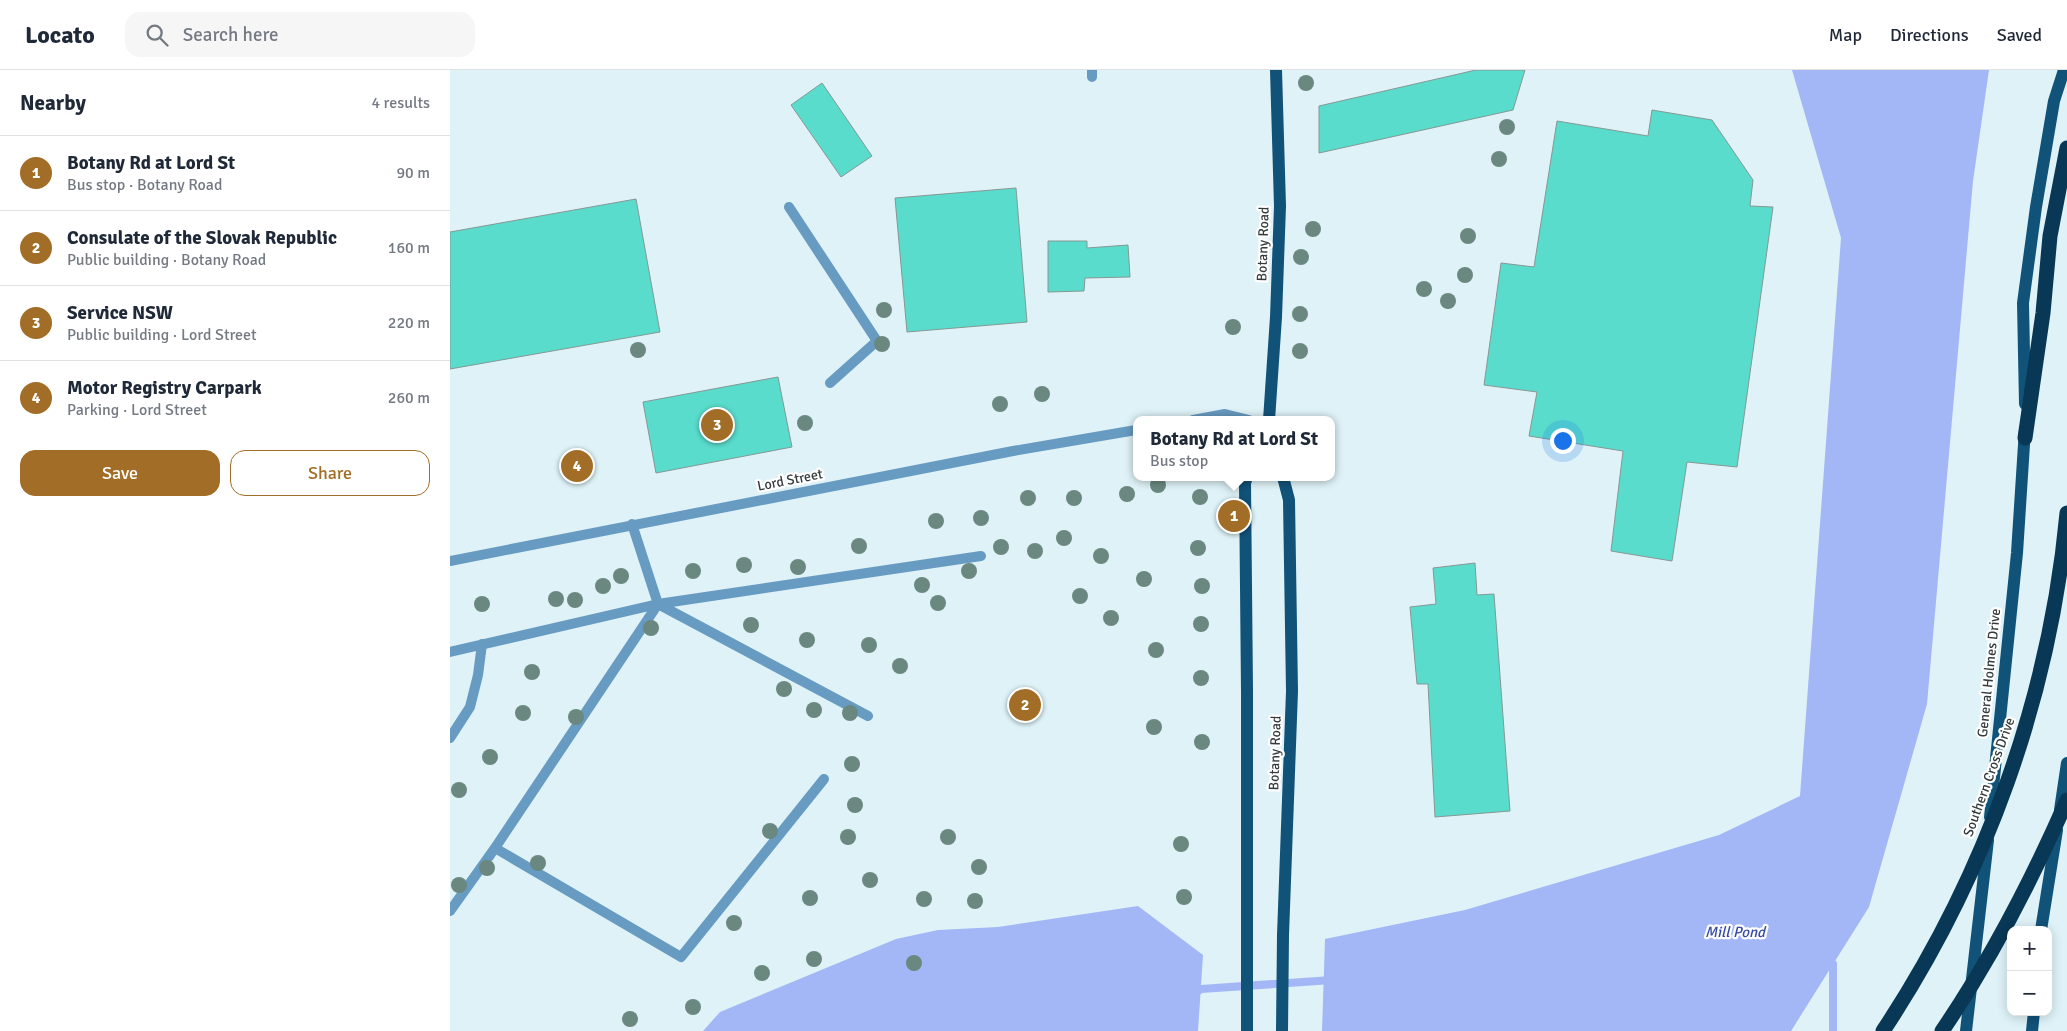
<!DOCTYPE html>
<meta charset="utf-8">
<style>
body{margin:0;font-family:Signika,sans-serif;background:#f6f6f7;color:#1f2937}
.controls{position:absolute;right:15px;bottom:15px;display:grid;overflow:hidden;border-radius:10px;box-shadow:0 2px 12px #0003}
.controls button{width:45px;height:45px;display:grid;place-items:center;padding:0;border:0;border-bottom:1px solid #e0e1e3;background:#fff;color:#1f2937;font:25px sans-serif}
.you{position:absolute;left:1112px;top:370px;width:18px;height:18px;margin:-12px;border:4px solid #fff;border-radius:50%;background:#1a73e8;box-shadow:0 0 0 8px #1a73e833}
.badge{display:grid;place-items:center;width:32px;height:32px;border-radius:50%;background:#a26d26;color:#fff;font-size:16px;font-weight:700}
.pin{position:absolute;translate:-50% -50%;border:2px solid #fff;box-shadow:0 1px 5px #0006}
.popup{position:absolute;left:683px;top:346px;width:202px;height:65px;box-sizing:border-box;display:grid;place-content:center;border-radius:10px;background:#fff;filter:drop-shadow(0 1px 4px #0005);font-size:16px;white-space:nowrap;color:#747a83}
.popup b{font-size:19px;color:#1f2937}
.popup::after{content:'';position:absolute;left:50%;top:100%;margin-left:-10px;border:10px solid transparent;border-top-color:#fff}
.list{margin:0;padding:0;list-style:none}
h2{display:flex;justify-content:space-between;align-items:center;height:65px;margin:0;padding:0 20px;font-size:21px}
h2 small{font-size:16px;font-weight:400;color:#747a83}
.list li{display:grid;grid-template-columns:32px 1fr auto;gap:15px;align-items:center;box-sizing:border-box;height:75px;padding:0 20px;border-top:1px solid #e0e1e3}
.list b{display:block;font-size:19px;white-space:nowrap}
.list p{margin:0;font-size:16px;white-space:nowrap;color:#747a83}
.list em{font-size:16px;font-style:normal;color:#747a83}
.actions{display:flex;gap:10px;padding:15px 20px}
.actions a{flex:1;padding:11px 0;border:1px solid #a26d26;border-radius:15px;text-align:center;font-size:18px;color:#a26d26}
.actions .main{background:#a26d26;color:#fff}
.icon{flex:none;width:28px;height:28px;fill:none;stroke:currentColor;stroke-width:2;stroke-linecap:round;stroke-linejoin:round}
.map{position:relative;flex:none;width:1617px;height:961px;overflow:hidden}
header{display:flex;align-items:center;gap:30px;box-sizing:border-box;height:70px;padding:0 25px;background:#fff;border-bottom:1px solid #e0e1e3}
header strong{font-size:24px}
nav{display:flex;gap:28px;margin-inline-start:auto;font-size:18px}
.search{width:350px;height:45px;background:#f6f6f7;display:flex;align-items:center;gap:12px;box-sizing:border-box;padding:0 18px;border-radius:15px;color:#747a83;font-size:19px}
main{display:flex}
aside{flex:1;background:#fff}
.map>svg:first-child{display:block}
.water{fill:#a3b7f7}
.lines{fill:none;stroke-linecap:round;stroke-linejoin:round}
.stream{stroke:#a3b7f7;stroke-width:8}
.building{fill:#59dccc;stroke:#859895}
.service{stroke:#679bc1;stroke-width:10}
.minor{stroke:#679bc1;stroke-width:10}
.primary{stroke:#115279;stroke-width:12}
.motorway{stroke:#083855;stroke-width:15}
.motorway-bridge{stroke:#083855;stroke-width:15}
.tree{fill:#6a887f}
.labels{text-anchor:middle;dominant-baseline:central;stroke-width:4.5;stroke-linejoin:round;paint-order:stroke}
.street-label{font-size:14px;fill:#333b3d;stroke:#fff}
.water-label{font-size:15px;font-style:italic;fill:#374ba5;stroke:#fff}
</style>
<header>
<strong>Locato</strong>
<div class="search"><svg class="icon" aria-label="search" viewBox="0 0 24 24"><circle cx="10" cy="10" r="6"/><path d="M15 15l6 6"/></svg>Search here</div>
<nav><a>Map</a><a>Directions</a><a>Saved</a></nav>
</header>
<main>
<aside>
<h2>Nearby<small>4 results</small></h2>
<ul class="list">
<li><span class="badge">1</span><div><b>Botany Rd at Lord St</b><p>Bus stop · Botany Road</p></div><em>90 m</em></li>
<li><span class="badge">2</span><div><b>Consulate of the Slovak Republic</b><p>Public building · Botany Road</p></div><em>160 m</em></li>
<li><span class="badge">3</span><div><b>Service NSW</b><p>Public building · Lord Street</p></div><em>220 m</em></li>
<li><span class="badge">4</span><div><b>Motor Registry Carpark</b><p>Parking · Lord Street</p></div><em>260 m</em></li>
</ul>
<div class="actions"><a class="main">Save</a><a>Share</a></div>
</aside>
<div class="map">
<svg width="1617" height="961" viewBox="0 0 1617 961">
<rect width="100%" height="100%" fill="#def2f7"/>
<!-- water -->
<path class="water" d="M1342,0H1539L1523,111L1477,634L1419,837L1341,961H872L875,869L1015,840L1269,765L1350,726L1391,168Z
M688,836L753,885L748,961H253L270,942L446,869L488,860L548,857Z"/>
<g class="lines">
<!-- stream -->
<path class="stream" d="M743,924L751,919L882,910
M1383,961V894"/>
</g>
<!-- building -->
<path class="building" d="M1026,0H1075L1063,40L869,83V36Z
M372,13L422,86L391,107L341,35Z
M1202,40L1262,50L1303,110L1300,136L1323,137L1287,397L1237,392L1222,491L1161,481L1173,381L1079,366L1087,322L1034,315L1051,193L1084,197L1107,51L1198,66Z
M566,118L577,252L457,262L445,128Z
M186,129L210,262L0,299V162Z
M598,171H637V178L678,175L680,207L635,208L634,221L598,222Z
M328,307L342,377L206,403L193,332Z
M1025,493L1027,525L1044,524L1060,741L985,747L978,614H967L960,537L986,534L983,498Z"/>
<g class="lines">
<!-- service -->
<path class="service" d="M642,0V7
M339,137L427,271L380,313
M182,454L208,534
M0,582L208,534L531,486
M0,668L20,637L28,605L32,574
M45,778L231,887L374,709
M0,841L45,778L208,534L418,646"/>
<!-- minor -->
<path class="minor" d="M743,350L775,344L799,350
M0,491L563,381L686,360"/>
<!-- primary -->
<path class="primary" d="M1575,334L1573,233L1586,137L1604,31L1614,0
M819,350L826,247L830,136L826,0
M797,407L795,413L797,620V961
M1610,740L1617,693
M1540,747L1567,483L1575,359
M1591,860L1607,760
M832,961L833,865L842,621L839,430L833,407
M1516,961L1538,770
M1582,961L1584,942"/>
<!-- motorway -->
<path class="motorway" d="M1575,368L1593,243L1600,166L1617,78"/>
<!-- motorway-bridge -->
<path class="motorway-bridge" d="M1433,961C1535,807 1600,627 1617,443
M1492,961C1541,889 1582,810 1617,730"/>
</g>
<!-- trees -->
<g class="tree">
<circle cx="856" cy="13" r="8"/>
<circle cx="1057" cy="57" r="8"/>
<circle cx="1049" cy="89" r="8"/>
<circle cx="863" cy="159" r="8"/>
<circle cx="1018" cy="166" r="8"/>
<circle cx="851" cy="187" r="8"/>
<circle cx="1015" cy="205" r="8"/>
<circle cx="974" cy="219" r="8"/>
<circle cx="998" cy="231" r="8"/>
<circle cx="434" cy="240" r="8"/>
<circle cx="850" cy="244" r="8"/>
<circle cx="783" cy="257" r="8"/>
<circle cx="432" cy="274" r="8"/>
<circle cx="188" cy="280" r="8"/>
<circle cx="850" cy="281" r="8"/>
<circle cx="592" cy="324" r="8"/>
<circle cx="550" cy="334" r="8"/>
<circle cx="355" cy="353" r="8"/>
<circle cx="708" cy="415" r="8"/>
<circle cx="677" cy="424" r="8"/>
<circle cx="750" cy="427" r="8"/>
<circle cx="578" cy="428" r="8"/>
<circle cx="624" cy="428" r="8"/>
<circle cx="531" cy="448" r="8"/>
<circle cx="486" cy="451" r="8"/>
<circle cx="614" cy="468" r="8"/>
<circle cx="409" cy="476" r="8"/>
<circle cx="551" cy="477" r="8"/>
<circle cx="748" cy="478" r="8"/>
<circle cx="585" cy="481" r="8"/>
<circle cx="651" cy="486" r="8"/>
<circle cx="294" cy="495" r="8"/>
<circle cx="348" cy="497" r="8"/>
<circle cx="243" cy="501" r="8"/>
<circle cx="519" cy="501" r="8"/>
<circle cx="171" cy="506" r="8"/>
<circle cx="694" cy="509" r="8"/>
<circle cx="472" cy="515" r="8"/>
<circle cx="153" cy="516" r="8"/>
<circle cx="752" cy="516" r="8"/>
<circle cx="630" cy="526" r="8"/>
<circle cx="106" cy="529" r="8"/>
<circle cx="125" cy="530" r="8"/>
<circle cx="488" cy="533" r="8"/>
<circle cx="32" cy="534" r="8"/>
<circle cx="661" cy="548" r="8"/>
<circle cx="751" cy="554" r="8"/>
<circle cx="301" cy="555" r="8"/>
<circle cx="201" cy="558" r="8"/>
<circle cx="357" cy="570" r="8"/>
<circle cx="419" cy="575" r="8"/>
<circle cx="706" cy="580" r="8"/>
<circle cx="450" cy="596" r="8"/>
<circle cx="82" cy="602" r="8"/>
<circle cx="751" cy="608" r="8"/>
<circle cx="334" cy="619" r="8"/>
<circle cx="364" cy="640" r="8"/>
<circle cx="73" cy="643" r="8"/>
<circle cx="400" cy="643" r="8"/>
<circle cx="126" cy="647" r="8"/>
<circle cx="704" cy="657" r="8"/>
<circle cx="752" cy="672" r="8"/>
<circle cx="40" cy="687" r="8"/>
<circle cx="402" cy="694" r="8"/>
<circle cx="9" cy="720" r="8"/>
<circle cx="405" cy="735" r="8"/>
<circle cx="320" cy="761" r="8"/>
<circle cx="398" cy="767" r="8"/>
<circle cx="498" cy="767" r="8"/>
<circle cx="731" cy="774" r="8"/>
<circle cx="88" cy="793" r="8"/>
<circle cx="529" cy="797" r="8"/>
<circle cx="37" cy="798" r="8"/>
<circle cx="420" cy="810" r="8"/>
<circle cx="9" cy="815" r="8"/>
<circle cx="734" cy="827" r="8"/>
<circle cx="360" cy="828" r="8"/>
<circle cx="474" cy="829" r="8"/>
<circle cx="525" cy="831" r="8"/>
<circle cx="284" cy="853" r="8"/>
<circle cx="364" cy="889" r="8"/>
<circle cx="464" cy="893" r="8"/>
<circle cx="312" cy="903" r="8"/>
<circle cx="243" cy="937" r="8"/>
<circle cx="180" cy="949" r="8"/>
</g>
<g class="labels">
<!-- street labels -->
<g class="street-label">
<text transform="translate(813 174) rotate(-88)">Botany Road</text>
<text transform="translate(340 410) rotate(-11)">Lord Street</text>
<text transform="translate(1539 603) rotate(-84)">General Holmes Drive</text>
<text transform="translate(825 683) rotate(-88)">Botany Road</text>
<text transform="translate(1539 707) rotate(-70)">Southern Cross Drive</text>
</g>
<!-- water labels -->
<g class="water-label">
<text x="1285" y="862">Mill Pond</text>
</g>
</g>
</svg>
<div class="controls">
<button>+</button>
<button>−</button>
</div>
<div class="you"></div>
<div class="pin badge" style="left:784px;top:446px">1</div>
<div class="popup"><b>Botany Rd at Lord St</b>Bus stop</div>
<div class="pin badge" style="left:575px;top:635px">2</div>
<div class="pin badge" style="left:267px;top:355px">3</div>
<div class="pin badge" style="left:127px;top:396px">4</div>
</div>
</main>
